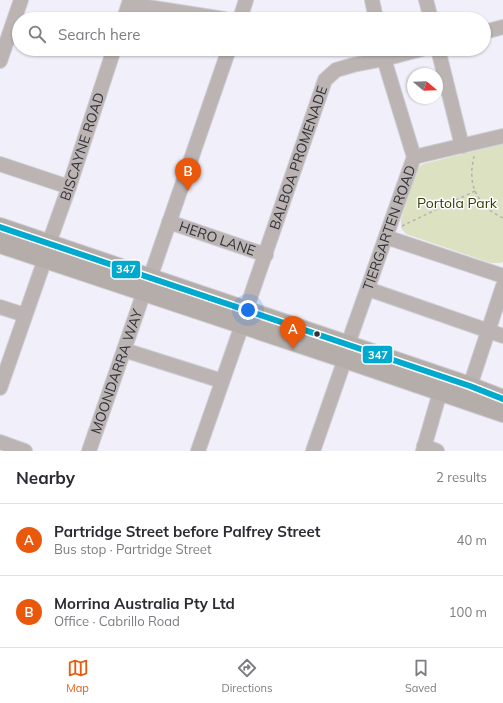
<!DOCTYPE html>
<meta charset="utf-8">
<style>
body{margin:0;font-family:Mulish,sans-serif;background:#f7f7f7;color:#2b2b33}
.compass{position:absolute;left:407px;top:68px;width:36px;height:36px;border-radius:50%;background:#fff;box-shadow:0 1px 3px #0004;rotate:109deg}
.you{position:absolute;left:248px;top:310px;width:14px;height:14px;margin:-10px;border:3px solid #fff;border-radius:50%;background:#1a73e8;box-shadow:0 0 0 6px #1a73e833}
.badge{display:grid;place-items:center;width:26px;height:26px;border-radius:50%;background:#ea580c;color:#fff;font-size:13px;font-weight:700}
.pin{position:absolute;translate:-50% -33px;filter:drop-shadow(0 1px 2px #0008)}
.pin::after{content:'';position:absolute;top:21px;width:14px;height:12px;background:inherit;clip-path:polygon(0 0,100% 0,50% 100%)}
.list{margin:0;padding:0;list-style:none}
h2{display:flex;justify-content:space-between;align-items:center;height:52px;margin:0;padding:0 16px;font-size:17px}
h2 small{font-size:13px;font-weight:400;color:#7c7c81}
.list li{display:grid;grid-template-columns:26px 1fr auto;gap:12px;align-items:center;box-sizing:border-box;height:72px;padding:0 16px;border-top:1px solid #e1e1e2}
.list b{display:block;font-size:15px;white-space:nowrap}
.list p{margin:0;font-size:13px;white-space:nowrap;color:#7c7c81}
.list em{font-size:13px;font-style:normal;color:#7c7c81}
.icon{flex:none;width:22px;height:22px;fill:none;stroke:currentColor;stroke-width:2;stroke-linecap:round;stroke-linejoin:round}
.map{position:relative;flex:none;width:503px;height:451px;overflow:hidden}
.search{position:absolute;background:#fff;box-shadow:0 1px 3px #0004;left:12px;right:12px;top:12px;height:44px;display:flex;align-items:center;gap:10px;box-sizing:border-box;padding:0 14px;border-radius:22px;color:#7c7c81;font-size:15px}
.sheet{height:196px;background:#fff}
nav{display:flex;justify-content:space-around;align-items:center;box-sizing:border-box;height:56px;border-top:1px solid #e1e1e2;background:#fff;font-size:11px;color:#7c7c81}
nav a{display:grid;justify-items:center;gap:2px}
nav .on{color:#ea580c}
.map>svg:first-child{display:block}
.green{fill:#dbe1c1}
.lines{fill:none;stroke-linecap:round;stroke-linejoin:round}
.minor-casing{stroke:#cfcdd6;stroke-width:16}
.major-casing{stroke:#cfcdd6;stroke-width:20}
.path{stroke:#b6b2b2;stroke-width:1.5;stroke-dasharray:3 3;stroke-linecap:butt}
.minor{stroke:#bbb4b2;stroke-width:14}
.major{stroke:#b5ada9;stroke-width:18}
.bus-1-casing{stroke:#fff;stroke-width:9}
.bus-1{stroke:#00a9ce;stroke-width:6}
.bus-dot{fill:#32303b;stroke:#fff;stroke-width:1.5}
.labels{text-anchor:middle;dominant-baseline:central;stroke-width:3;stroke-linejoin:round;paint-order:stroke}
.street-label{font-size:14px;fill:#32303b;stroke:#fff}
.park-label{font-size:14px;fill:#353c00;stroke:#fff}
.line-badge{stroke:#fff;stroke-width:1.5}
.badge-label{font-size:11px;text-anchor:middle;font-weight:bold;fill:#fff}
</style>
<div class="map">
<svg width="503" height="451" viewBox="0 0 503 451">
<rect width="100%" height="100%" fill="#f1eff9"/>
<!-- green -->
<path class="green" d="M503,144V262L501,263H491L406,234L401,228V220L416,172L418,168L423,164Z"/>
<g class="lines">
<defs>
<g id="minor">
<path d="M372,0L376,19"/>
<path d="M426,0L431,19"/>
<path d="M129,4L224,19"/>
<path d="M124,19L130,0"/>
<path d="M240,19L246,0"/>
<path d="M484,32L503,27"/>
<path d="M438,49L462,146"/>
<path d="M0,61L21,0"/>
<path d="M414,157L503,136"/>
<path d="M0,164L69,187"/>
<path id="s1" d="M169,222L266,255"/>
<path d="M386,237L503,276"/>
<path id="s2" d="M49,243L69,187L114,49"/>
<path d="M150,278L229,49"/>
<path d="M368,289L503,336"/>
<path d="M0,307L25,315"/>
<path id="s3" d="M246,310L325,80L336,70L353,65L384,59L422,49"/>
<path d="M124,350L222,381"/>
<path d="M470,386L503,286"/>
<path d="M0,388L45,259"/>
<path d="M0,442L25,451"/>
<path d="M424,446L437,451"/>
<path id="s4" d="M89,451L144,292"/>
<path d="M198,451L242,325"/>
<path id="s5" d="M313,451L345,359L348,344L414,157L384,59L382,49"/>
<path d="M423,451L440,392"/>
</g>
<path id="major" d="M0,227L470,386L503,399
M0,244L345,359L503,413"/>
</defs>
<!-- minor casing -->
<use href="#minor" class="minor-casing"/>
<!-- major casing -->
<use href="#major" class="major-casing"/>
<!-- path -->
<path class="path" d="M474,156C473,163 471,170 472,178C473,196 487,211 503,218
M402,226L475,191"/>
<!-- minor -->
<use href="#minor" class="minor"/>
<!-- major -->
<use href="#major" class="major"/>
<defs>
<path id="bus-1" d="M0,227L470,386L503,399"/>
</defs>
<!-- bus-1 casing -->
<use href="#bus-1" class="bus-1-casing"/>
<!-- bus-1 -->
<use href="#bus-1" class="bus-1"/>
</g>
<!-- markers -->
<circle class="bus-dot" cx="317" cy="334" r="3.5"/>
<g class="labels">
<!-- street labels -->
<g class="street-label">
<text stroke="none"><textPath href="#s2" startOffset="102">BISCAYNE ROAD</textPath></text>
<text stroke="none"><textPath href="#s3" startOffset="161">BALBOA PROMENADE</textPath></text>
<text stroke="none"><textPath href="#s5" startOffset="236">TIERGARTEN ROAD</textPath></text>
<text stroke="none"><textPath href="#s1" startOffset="51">HERO LANE</textPath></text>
<text stroke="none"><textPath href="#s4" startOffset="84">MOONDARRA WAY</textPath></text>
</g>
<!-- park labels -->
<g class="park-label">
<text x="457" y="203">Portola Park</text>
</g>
</g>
<g class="line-badge">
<rect x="111" y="260" width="30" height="19" rx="4" fill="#00a9ce"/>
<rect x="362" y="345" width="31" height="19" rx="4" fill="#00a9ce"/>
</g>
<g class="badge-label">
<text x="126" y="273">347</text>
<text x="378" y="359">347</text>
</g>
</svg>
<svg class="compass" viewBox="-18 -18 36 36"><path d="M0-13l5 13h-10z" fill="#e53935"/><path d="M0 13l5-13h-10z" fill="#7c7c81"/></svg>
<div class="you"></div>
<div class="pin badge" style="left:293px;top:349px">A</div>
<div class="pin badge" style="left:188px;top:191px">B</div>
<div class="search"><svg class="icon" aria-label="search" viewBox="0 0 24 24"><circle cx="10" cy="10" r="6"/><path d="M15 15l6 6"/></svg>Search here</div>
</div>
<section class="sheet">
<h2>Nearby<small>2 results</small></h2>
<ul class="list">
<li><span class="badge">A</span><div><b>Partridge Street before Palfrey Street</b><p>Bus stop · Partridge Street</p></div><em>40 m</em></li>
<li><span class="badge">B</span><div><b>Morrina Australia Pty Ltd</b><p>Office · Cabrillo Road</p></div><em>100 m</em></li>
</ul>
</section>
<nav>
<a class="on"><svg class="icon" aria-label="map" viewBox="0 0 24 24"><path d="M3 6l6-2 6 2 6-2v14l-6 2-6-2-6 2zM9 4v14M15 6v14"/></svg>Map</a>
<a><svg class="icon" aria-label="directions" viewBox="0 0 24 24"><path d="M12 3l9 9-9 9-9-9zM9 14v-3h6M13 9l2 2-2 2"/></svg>Directions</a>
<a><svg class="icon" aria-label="saved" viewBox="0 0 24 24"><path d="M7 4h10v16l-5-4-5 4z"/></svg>Saved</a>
</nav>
